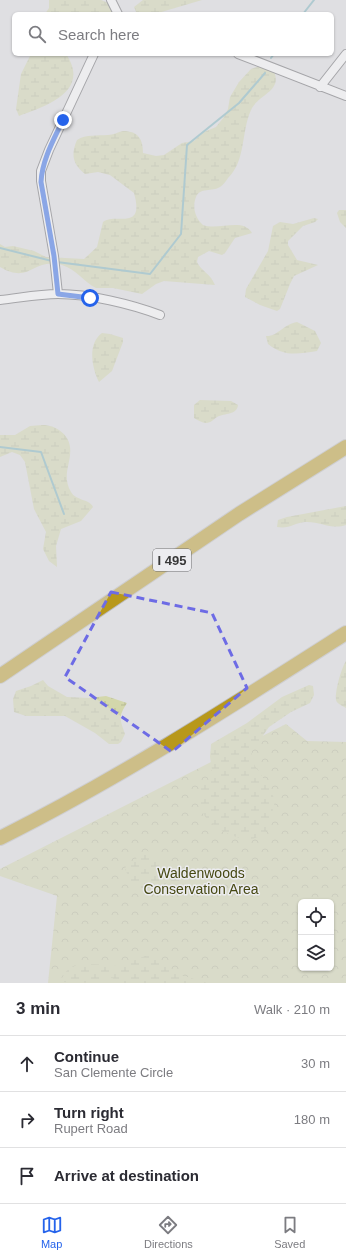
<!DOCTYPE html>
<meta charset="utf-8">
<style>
body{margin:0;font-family:Helvetica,sans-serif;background:#f2f2f3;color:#2b2b33}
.controls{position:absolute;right:12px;bottom:12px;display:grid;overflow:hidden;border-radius:6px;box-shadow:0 1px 3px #0004}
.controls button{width:36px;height:36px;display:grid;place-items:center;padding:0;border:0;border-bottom:1px solid #e1e1e2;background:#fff;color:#2b2b33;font:20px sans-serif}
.stop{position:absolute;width:12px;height:12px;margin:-9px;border:3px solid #2563eb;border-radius:50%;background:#fff}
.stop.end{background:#2563eb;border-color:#fff;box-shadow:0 1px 4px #0008}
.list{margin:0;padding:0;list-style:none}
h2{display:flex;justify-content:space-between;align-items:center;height:52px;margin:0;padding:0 16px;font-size:17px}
h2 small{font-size:13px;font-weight:400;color:#7c7c81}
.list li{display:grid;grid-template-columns:26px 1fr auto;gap:12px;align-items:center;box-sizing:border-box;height:56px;padding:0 16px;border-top:1px solid #e1e1e2}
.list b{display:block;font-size:15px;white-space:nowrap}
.list p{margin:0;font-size:13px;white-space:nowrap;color:#7c7c81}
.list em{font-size:13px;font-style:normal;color:#7c7c81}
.icon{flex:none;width:22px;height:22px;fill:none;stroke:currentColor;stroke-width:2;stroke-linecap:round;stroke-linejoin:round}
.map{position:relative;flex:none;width:346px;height:983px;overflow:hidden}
.search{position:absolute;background:#fff;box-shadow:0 1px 3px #0004;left:12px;right:12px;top:12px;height:44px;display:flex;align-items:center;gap:10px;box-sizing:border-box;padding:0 14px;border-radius:6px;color:#7c7c81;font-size:15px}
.sheet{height:220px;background:#fff}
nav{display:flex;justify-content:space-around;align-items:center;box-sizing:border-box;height:56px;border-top:1px solid #e1e1e2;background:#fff;font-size:11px;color:#7c7c81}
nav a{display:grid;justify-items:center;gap:2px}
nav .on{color:#2563eb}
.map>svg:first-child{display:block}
.forest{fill:url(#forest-crowns);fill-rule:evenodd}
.wetland{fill:url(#wetland-marsh)}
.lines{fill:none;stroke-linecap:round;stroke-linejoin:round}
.stream{stroke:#77b2bb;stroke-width:2}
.minor-casing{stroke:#616164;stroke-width:10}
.motorway-casing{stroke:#bbbbbc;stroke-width:16}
.minor{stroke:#fff;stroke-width:8}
.motorway{stroke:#b8981b;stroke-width:14}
.route{stroke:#2563eb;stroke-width:5}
.marked{fill:none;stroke:#6d6be5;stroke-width:3;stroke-dasharray:8 5;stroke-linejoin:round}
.labels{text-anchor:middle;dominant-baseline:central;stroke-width:3;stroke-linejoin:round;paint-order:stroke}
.shield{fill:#ececf0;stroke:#6e6e70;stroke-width:1}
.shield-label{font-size:13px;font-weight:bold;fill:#383839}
.park-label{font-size:14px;fill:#464812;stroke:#ececf0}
</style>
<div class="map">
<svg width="346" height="983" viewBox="0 0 346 983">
<defs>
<pattern id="forest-crowns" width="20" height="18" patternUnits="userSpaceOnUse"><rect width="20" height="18" fill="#d3d7ab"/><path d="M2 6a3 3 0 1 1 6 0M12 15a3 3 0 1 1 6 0" fill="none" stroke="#b6b994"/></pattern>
<pattern id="wetland-marsh" width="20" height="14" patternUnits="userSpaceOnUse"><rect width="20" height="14" fill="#d3d7ab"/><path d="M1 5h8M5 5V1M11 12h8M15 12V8" fill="none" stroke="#b6b994"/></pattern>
</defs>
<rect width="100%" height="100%" fill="#dfdfe2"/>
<!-- forest -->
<path class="forest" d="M286,724L307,741L346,742V983H48L57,896L0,876V869ZM301,902H331V968H301Z"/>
<!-- wetland -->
<path class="wetland" d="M49,0H101L118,7L119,14H45L49,8Z
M143,0H202L158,13L137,14L134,7Z
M31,54H66C91,91 47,106 19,116L16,109L21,74Z
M263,65L271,66C287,91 259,93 251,110C241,132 246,161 228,178C226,181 223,185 220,187C212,192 200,187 196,197C192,207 195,218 203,225C218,231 243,217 252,233L235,238L225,253L222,255L209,251L198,257L197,262C201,271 210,273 215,285L164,281L156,284L142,294L113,288H96C84,282 76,269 62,265C32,257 31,285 0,267V244L5,247L13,246L34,251L46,257L84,259L97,247L103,222C115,212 145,232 134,193L110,175L98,172L85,174C72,164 71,154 77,140C86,134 98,136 108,135C113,135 118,132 123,131C139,131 143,140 143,153L156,156L164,155L182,143L194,141L204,132L216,127L224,117L228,109L230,97L239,82L251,69Z
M339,210H346V228L340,222L337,213Z
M314,218L318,219L315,222L303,226L288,241V245L297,260L318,265L294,276L290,284L280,309L277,311L260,305L245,297L246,289L268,251L273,226L280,222L293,224Z
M297,322L315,331L321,343L317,351C298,354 284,357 268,344L266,336C277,337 284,324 297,322Z
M102,333L110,334L123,338V342L112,371L99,382C92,368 87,344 102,333Z
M200,400L231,401L238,405C237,415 225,413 217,417C214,419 211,423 206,423C202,423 198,420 194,418V405Z
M43,425C55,425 69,434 70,447C72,463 61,475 71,492C76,501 90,499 93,507L81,521L61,529L56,546L57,567L49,561L43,549L46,532L34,509L25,462L20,455L12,452L0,457V435H15L30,426Z
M346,506V525C331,530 320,521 305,522C294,523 290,529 277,527L278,520L287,517Z
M346,661V708C343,706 337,704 336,700C335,691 341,669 346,661Z
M43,680L48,686L67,697L89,698L106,696L127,703C118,717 120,719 125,734L121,742L118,744H109L95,733L65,716H26L14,712L13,699L16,691L31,686Z
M309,685L313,686L314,695L310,703L291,712L269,727L252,751L251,760L270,788L275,801L268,830C263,834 258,838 251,839C237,841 209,826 203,813C198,804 199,795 201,786C216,776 212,772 210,757C210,753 211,748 211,744L247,723L282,697Z
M146,850L175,870L187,875L186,878L162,892L154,895L141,894L134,889L125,869L126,866C137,861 138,854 146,850Z
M151,955C161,957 168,967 177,973C183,977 198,979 207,983H121L112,978L98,983L61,982C67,955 101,967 121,965C131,963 140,956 151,955Z"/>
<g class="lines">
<!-- stream -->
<path class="stream" d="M303,14L314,0
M271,58L274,54
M0,248L52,261
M57,262L150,274L181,234L187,145L239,103L265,73
M0,447L41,452L64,514"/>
<defs>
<path id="minor" d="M111,0L118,14
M238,54L346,96
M320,87L346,54
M58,294L54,256L41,181V171L49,150L94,54
M0,300C19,298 39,294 58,294C89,294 131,304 160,315"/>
<path id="motorway" d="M0,676L239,514L346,447
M0,838C120,778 233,705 346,633"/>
</defs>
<!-- minor casing -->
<use href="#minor" class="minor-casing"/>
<!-- motorway casing -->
<use href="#motorway" class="motorway-casing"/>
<!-- minor -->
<use href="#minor" class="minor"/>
<!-- motorway -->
<use href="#motorway" class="motorway"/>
</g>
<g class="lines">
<!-- route -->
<path class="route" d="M63,120C54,139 42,160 41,182L54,256L58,294L90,298"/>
</g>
<!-- marked area -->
<path d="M0 0H346V983H0ZM111,592L212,613L247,688L172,752L65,677Z" fill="#dfdfe2" fill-opacity=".55" fill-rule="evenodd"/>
<path class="marked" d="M111,592L212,613L247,688L172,752L65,677Z"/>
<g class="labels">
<!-- shield labels -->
<rect class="shield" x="153" y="549" width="38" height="22" rx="3"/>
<g class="shield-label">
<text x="172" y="560">I 495</text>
</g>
<!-- park labels -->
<g class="park-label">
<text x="201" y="873">Waldenwoods<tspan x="201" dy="16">Conservation Area</tspan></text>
</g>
</g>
</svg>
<div class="controls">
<button><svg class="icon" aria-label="locate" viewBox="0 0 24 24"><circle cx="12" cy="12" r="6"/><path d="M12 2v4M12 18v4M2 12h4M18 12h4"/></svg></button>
<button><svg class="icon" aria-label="layers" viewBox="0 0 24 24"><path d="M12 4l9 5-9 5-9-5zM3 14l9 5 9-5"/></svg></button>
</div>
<div class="stop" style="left:90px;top:298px"></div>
<div class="stop end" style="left:63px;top:120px"></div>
<div class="search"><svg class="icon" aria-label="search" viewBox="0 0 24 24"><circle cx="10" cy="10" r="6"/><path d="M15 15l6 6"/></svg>Search here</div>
</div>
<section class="sheet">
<h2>3 min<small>Walk · 210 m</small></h2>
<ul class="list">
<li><svg class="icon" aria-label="ahead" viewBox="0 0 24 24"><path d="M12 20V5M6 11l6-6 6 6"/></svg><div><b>Continue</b><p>San Clemente Circle</p></div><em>30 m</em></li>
<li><svg class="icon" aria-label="right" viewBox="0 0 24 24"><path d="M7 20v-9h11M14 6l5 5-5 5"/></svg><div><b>Turn right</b><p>Rupert Road</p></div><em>180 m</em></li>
<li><svg class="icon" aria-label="arrive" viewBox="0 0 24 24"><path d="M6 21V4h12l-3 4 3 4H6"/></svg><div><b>Arrive at destination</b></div></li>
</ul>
</section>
<nav>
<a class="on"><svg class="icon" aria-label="map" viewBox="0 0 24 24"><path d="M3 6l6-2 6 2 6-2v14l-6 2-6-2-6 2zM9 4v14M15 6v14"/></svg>Map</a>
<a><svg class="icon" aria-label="directions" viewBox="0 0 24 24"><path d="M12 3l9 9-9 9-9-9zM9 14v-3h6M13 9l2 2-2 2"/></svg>Directions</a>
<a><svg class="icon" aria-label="saved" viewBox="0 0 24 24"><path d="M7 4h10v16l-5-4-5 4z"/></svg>Saved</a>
</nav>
